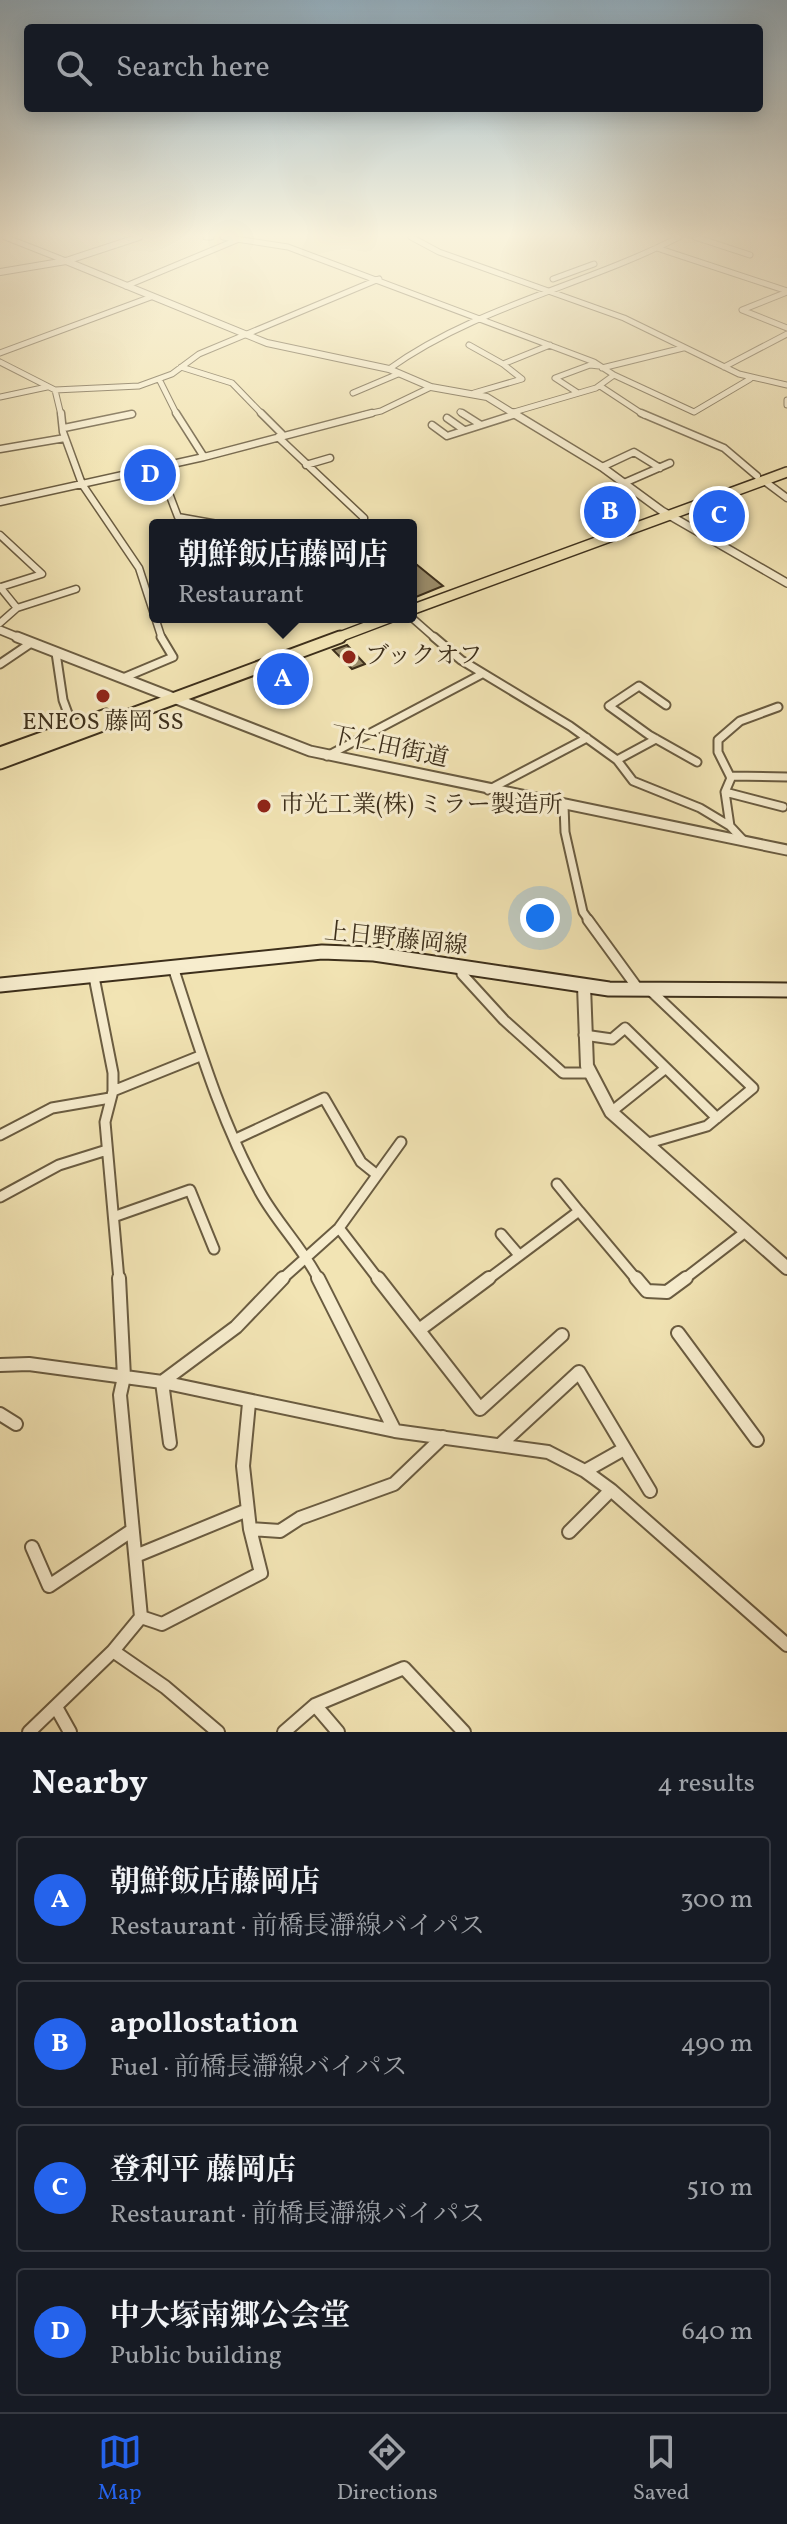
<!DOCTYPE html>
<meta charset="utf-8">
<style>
body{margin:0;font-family:Vollkorn,"Noto Serif JP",serif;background:#20242c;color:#f1f3f6}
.you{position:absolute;left:540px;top:918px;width:28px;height:28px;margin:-20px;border:6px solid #fff;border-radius:50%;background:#1a73e8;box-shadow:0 0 0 12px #1a73e833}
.badge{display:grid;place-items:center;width:52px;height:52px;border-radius:50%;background:#2563eb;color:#fff;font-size:26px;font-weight:700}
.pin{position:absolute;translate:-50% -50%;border:4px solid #fff;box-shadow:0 2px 8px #0006}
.popup{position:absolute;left:149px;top:519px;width:268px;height:104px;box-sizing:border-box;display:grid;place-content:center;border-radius:8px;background:#171b24;filter:drop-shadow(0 2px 6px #0005);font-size:26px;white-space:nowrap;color:#9ea1a6}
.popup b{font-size:30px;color:#f1f3f6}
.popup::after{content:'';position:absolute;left:50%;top:100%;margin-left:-16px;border:16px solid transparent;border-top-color:#171b24}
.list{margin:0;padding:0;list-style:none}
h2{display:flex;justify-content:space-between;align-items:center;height:104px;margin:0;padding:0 32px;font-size:34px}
h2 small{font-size:26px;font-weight:400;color:#9ea1a6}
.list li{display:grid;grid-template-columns:52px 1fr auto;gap:24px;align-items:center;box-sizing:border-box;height:128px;margin:0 16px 16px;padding:0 16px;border:2px solid #363941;border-radius:8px}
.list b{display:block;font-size:30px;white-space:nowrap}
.list p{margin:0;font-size:26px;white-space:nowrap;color:#9ea1a6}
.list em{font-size:26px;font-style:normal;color:#9ea1a6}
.icon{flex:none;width:44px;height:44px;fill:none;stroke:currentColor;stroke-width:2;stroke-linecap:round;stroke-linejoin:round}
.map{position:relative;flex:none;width:787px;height:1732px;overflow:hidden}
.search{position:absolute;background:#171b24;box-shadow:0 4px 20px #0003;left:24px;right:24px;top:24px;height:88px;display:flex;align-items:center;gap:20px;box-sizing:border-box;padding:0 28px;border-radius:8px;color:#9ea1a6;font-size:30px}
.sheet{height:680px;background:#171b24}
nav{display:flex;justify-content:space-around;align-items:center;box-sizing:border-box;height:112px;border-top:2px solid #363941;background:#171b24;font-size:22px;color:#9ea1a6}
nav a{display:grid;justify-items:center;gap:4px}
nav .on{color:#2563eb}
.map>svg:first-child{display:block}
.building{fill:#9b8d6b;stroke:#3d2f1b;stroke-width:2}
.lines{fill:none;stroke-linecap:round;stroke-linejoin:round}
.minor-far4-casing{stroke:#6a5c41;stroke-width:7}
.minor-far3-casing{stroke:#6a5c41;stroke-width:9}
.minor-far2-casing{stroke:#6a5c41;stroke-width:11}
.minor-far1-casing{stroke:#6a5c41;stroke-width:13}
.minor-casing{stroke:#6a5c41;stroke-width:16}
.tertiary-far3-casing{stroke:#6a5c41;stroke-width:8}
.tertiary-far2-casing{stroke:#6a5c41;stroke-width:10}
.tertiary-far1-casing{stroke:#6a5c41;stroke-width:13}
.tertiary-casing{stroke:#6a5c41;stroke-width:16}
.secondary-casing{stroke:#3d2f1b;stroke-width:17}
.primary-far1-casing{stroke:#3d2f1b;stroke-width:12}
.primary-casing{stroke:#3d2f1b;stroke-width:15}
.minor-far4{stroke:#f7edce;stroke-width:5}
.minor-far3{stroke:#f7edce;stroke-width:6}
.minor-far2{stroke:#f7edce;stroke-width:7}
.minor-far1{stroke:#f7edce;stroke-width:9}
.minor{stroke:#f7edce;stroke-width:12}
.tertiary-far3{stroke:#f7edce;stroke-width:6}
.tertiary-far2{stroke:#f7edce;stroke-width:7}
.tertiary-far1{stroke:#f7edce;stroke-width:9}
.tertiary{stroke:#f7edce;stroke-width:12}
.secondary{stroke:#f7edce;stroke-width:13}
.primary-far1{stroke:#f2e4b4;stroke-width:9}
.primary{stroke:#f2e4b4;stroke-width:11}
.poi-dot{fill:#8f2418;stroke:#f7edce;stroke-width:3}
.labels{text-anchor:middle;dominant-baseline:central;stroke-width:6;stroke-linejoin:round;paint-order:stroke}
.poi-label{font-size:24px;fill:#3d2f1b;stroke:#f7edce;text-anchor:start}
.street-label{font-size:24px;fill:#3d2f1b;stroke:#f7edce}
</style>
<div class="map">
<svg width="787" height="1732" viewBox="0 0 787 1732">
<rect width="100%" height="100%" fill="#f2e4b4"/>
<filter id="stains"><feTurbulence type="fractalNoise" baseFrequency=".0025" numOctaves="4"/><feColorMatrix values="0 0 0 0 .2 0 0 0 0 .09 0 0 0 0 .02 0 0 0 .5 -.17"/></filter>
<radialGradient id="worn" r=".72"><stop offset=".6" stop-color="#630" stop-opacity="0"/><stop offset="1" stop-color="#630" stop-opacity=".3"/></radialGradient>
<!-- building -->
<path class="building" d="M411,560L443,586L411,599Z
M347,645L365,664L352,669L333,650Z
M286,666L301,679L302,684L281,692L262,675Z"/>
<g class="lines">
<defs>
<path id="minor-far4" d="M5,237L66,261
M206,237H211
M223,237L288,247L594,362L614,375L596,388L514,412
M411,237L439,252L624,318L739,374L787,385
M695,237L750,255
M657,248L787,291
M553,279L594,264
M126,286L239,239
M787,292L742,310L787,328
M469,345L503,364
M0,353L151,297
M0,362L55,390L139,386L172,374L199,354L379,279
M181,367L232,383L263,415
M724,367L787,334
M602,368L683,348
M389,369C477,306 584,286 679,237
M614,375L694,412L750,379
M159,379L177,415
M600,386L644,415
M55,390L61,415
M353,393L398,374
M474,393L522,379L503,364L550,345
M578,393L555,378L590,365L599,366
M0,397L47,387
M787,400V405
M460,412L465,415
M127,415L132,414
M363,415L381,411L431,387
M513,415L516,414"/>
<path id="minor-far3" d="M61,413L63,432L82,484L139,568L162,639
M176,413L204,457
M261,413L282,434
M462,413L481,425
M641,413L724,448L757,476
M447,418L464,430
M432,425L447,436L516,414
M64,428L132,414
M278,437L364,518L360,525
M0,449L65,438
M306,465L330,458
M159,467L178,517L223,525
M602,467L634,452L660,468
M763,480L787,498
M624,483L670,463
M0,502L204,457L372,413
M225,525H287
M0,535L42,574L1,587
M0,587L17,608L0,623
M17,608L76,589
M411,617L436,639"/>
<path id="minor-far2" d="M434,637L461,660L570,726L617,760L633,781L700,808L730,826L744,841
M56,653L63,700L73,727
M0,664L31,643
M123,678L173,657L161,637
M666,705L639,686L609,706L649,735L697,762
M327,756L482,674
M617,760L656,739
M730,776L787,777
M488,790L587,738
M725,792L783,807
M564,805L565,832L583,912L590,922
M730,826L725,792L731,778L718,752V740L740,721L778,707"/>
<path id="minor-far1" d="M588,920L639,990
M173,967C198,1044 221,1122 260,1192C277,1223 303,1248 319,1280
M462,969V974L504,1020L563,1073H586
M94,977L113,1073V1091L105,1122L119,1280
M584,1035L612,1039L625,1028L717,1118
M113,1091L200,1056
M611,1112L666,1068
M0,1135L52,1108L110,1098
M238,1138L324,1098L361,1162L376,1174
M645,1144L707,1126L753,1088L650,990
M557,1184L579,1211
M0,1197L59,1165L107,1150
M116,1216L190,1190L214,1249
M339,1228L379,1280
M501,1234L519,1255
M281,1280L339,1228L401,1142
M487,1280L579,1211L637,1280
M683,1280L744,1233"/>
<path id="minor" d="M318,1278L395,1431
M378,1278L480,1409L562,1335
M636,1278L647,1291L667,1292L686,1278
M419,1330L489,1278
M678,1333L757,1440
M0,1365L29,1364L162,1382L395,1431L548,1452L585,1471L611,1490L787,1645
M249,1403L243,1466L250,1529L280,1531L300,1518L394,1484L443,1437
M0,1414L16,1424
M170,1443L162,1382L236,1327L283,1278
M500,1445L579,1372L650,1491
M585,1471L624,1449
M569,1532L611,1490
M32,1547L49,1586L131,1531
M138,1555L245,1511
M141,1617L162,1624L261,1573L250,1529
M113,1651L165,1687L218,1732
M315,1705L338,1732
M56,1707L70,1732
M29,1732L113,1651L141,1617L120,1395L124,1377L119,1278
M284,1732L315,1705L404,1668L464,1732"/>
<path id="tertiary-far3" d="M66,261L267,343L389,369L431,387L487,397L516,415
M0,272L66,261L139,237"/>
<path id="tertiary-far2" d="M513,413L602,467L662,511L787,583
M0,630L22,639"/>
<path id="tertiary-far1" d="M17,637L310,751L787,850"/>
<path id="tertiary" d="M584,986L587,1066L611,1112L787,1268"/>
<path id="secondary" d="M0,985L322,952L374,954L609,989L787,990"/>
<path id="primary-far1" d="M411,610L787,472
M334,639L392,617"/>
<path id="primary" d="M0,753L106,715
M0,763L340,637"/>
</defs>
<!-- minor-far4 casing -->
<use href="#minor-far4" class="minor-far4-casing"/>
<!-- minor-far3 casing -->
<use href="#minor-far3" class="minor-far3-casing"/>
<!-- minor-far2 casing -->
<use href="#minor-far2" class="minor-far2-casing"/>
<!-- minor-far1 casing -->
<use href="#minor-far1" class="minor-far1-casing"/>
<!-- minor casing -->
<use href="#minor" class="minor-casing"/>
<!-- tertiary-far3 casing -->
<use href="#tertiary-far3" class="tertiary-far3-casing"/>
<!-- tertiary-far2 casing -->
<use href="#tertiary-far2" class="tertiary-far2-casing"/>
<!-- tertiary-far1 casing -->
<use href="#tertiary-far1" class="tertiary-far1-casing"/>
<!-- tertiary casing -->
<use href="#tertiary" class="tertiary-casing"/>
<!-- secondary casing -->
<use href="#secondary" class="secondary-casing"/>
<!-- primary-far1 casing -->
<use href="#primary-far1" class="primary-far1-casing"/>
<!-- primary casing -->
<use href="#primary" class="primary-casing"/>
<!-- minor-far4 -->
<use href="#minor-far4" class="minor-far4"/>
<!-- minor-far3 -->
<use href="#minor-far3" class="minor-far3"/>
<!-- minor-far2 -->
<use href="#minor-far2" class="minor-far2"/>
<!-- minor-far1 -->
<use href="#minor-far1" class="minor-far1"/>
<!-- minor -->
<use href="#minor" class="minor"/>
<!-- tertiary-far3 -->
<use href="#tertiary-far3" class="tertiary-far3"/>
<!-- tertiary-far2 -->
<use href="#tertiary-far2" class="tertiary-far2"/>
<!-- tertiary-far1 -->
<use href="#tertiary-far1" class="tertiary-far1"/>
<!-- tertiary -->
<use href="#tertiary" class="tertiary"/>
<!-- secondary -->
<use href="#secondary" class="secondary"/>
<!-- primary-far1 -->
<use href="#primary-far1" class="primary-far1"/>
<!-- primary -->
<use href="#primary" class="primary"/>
</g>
<!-- sky -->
<linearGradient id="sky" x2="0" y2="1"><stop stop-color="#93aebe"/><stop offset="0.49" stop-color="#f9f3dd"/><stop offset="1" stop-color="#f9f3dd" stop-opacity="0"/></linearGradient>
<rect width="787" height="480" fill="url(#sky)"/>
<!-- markers -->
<g class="poi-dot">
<circle cx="349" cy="657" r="8"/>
<circle cx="103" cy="696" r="8"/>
<circle cx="264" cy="806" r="8"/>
</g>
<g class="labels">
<!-- poi labels -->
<g class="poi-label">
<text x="365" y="657">ブックオフ</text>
<text x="103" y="723" text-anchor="middle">ENEOS 藤岡 SS</text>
<text x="280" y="806">市光工業(株) ミラー製造所</text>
</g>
<!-- street labels -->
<g class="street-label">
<text transform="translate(389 748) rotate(12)">下仁田街道</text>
<text transform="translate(396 940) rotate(6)">上日野藤岡線</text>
</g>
</g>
<rect width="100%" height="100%" filter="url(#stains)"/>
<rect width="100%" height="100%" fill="url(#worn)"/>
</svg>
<div class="you"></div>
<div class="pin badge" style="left:283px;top:679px">A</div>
<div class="popup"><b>朝鮮飯店藤岡店</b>Restaurant</div>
<div class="pin badge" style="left:610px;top:512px">B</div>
<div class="pin badge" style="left:719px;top:516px">C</div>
<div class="pin badge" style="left:150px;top:475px">D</div>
<div class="search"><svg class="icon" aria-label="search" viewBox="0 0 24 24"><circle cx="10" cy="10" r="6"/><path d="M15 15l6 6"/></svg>Search here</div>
</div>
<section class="sheet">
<h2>Nearby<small>4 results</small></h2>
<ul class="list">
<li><span class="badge">A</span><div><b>朝鮮飯店藤岡店</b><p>Restaurant · 前橋長瀞線バイパス</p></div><em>300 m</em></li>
<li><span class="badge">B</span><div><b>apollostation</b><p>Fuel · 前橋長瀞線バイパス</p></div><em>490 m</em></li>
<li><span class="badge">C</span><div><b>登利平 藤岡店</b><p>Restaurant · 前橋長瀞線バイパス</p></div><em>510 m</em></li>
<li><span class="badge">D</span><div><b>中大塚南郷公会堂</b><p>Public building</p></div><em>640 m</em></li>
</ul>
</section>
<nav>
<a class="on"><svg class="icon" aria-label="map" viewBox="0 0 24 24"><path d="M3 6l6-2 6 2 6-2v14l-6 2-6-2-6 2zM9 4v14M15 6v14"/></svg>Map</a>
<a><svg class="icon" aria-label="directions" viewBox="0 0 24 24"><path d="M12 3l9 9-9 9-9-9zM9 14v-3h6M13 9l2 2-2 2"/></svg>Directions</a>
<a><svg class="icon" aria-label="saved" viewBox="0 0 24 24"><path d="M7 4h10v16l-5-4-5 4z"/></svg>Saved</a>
</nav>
